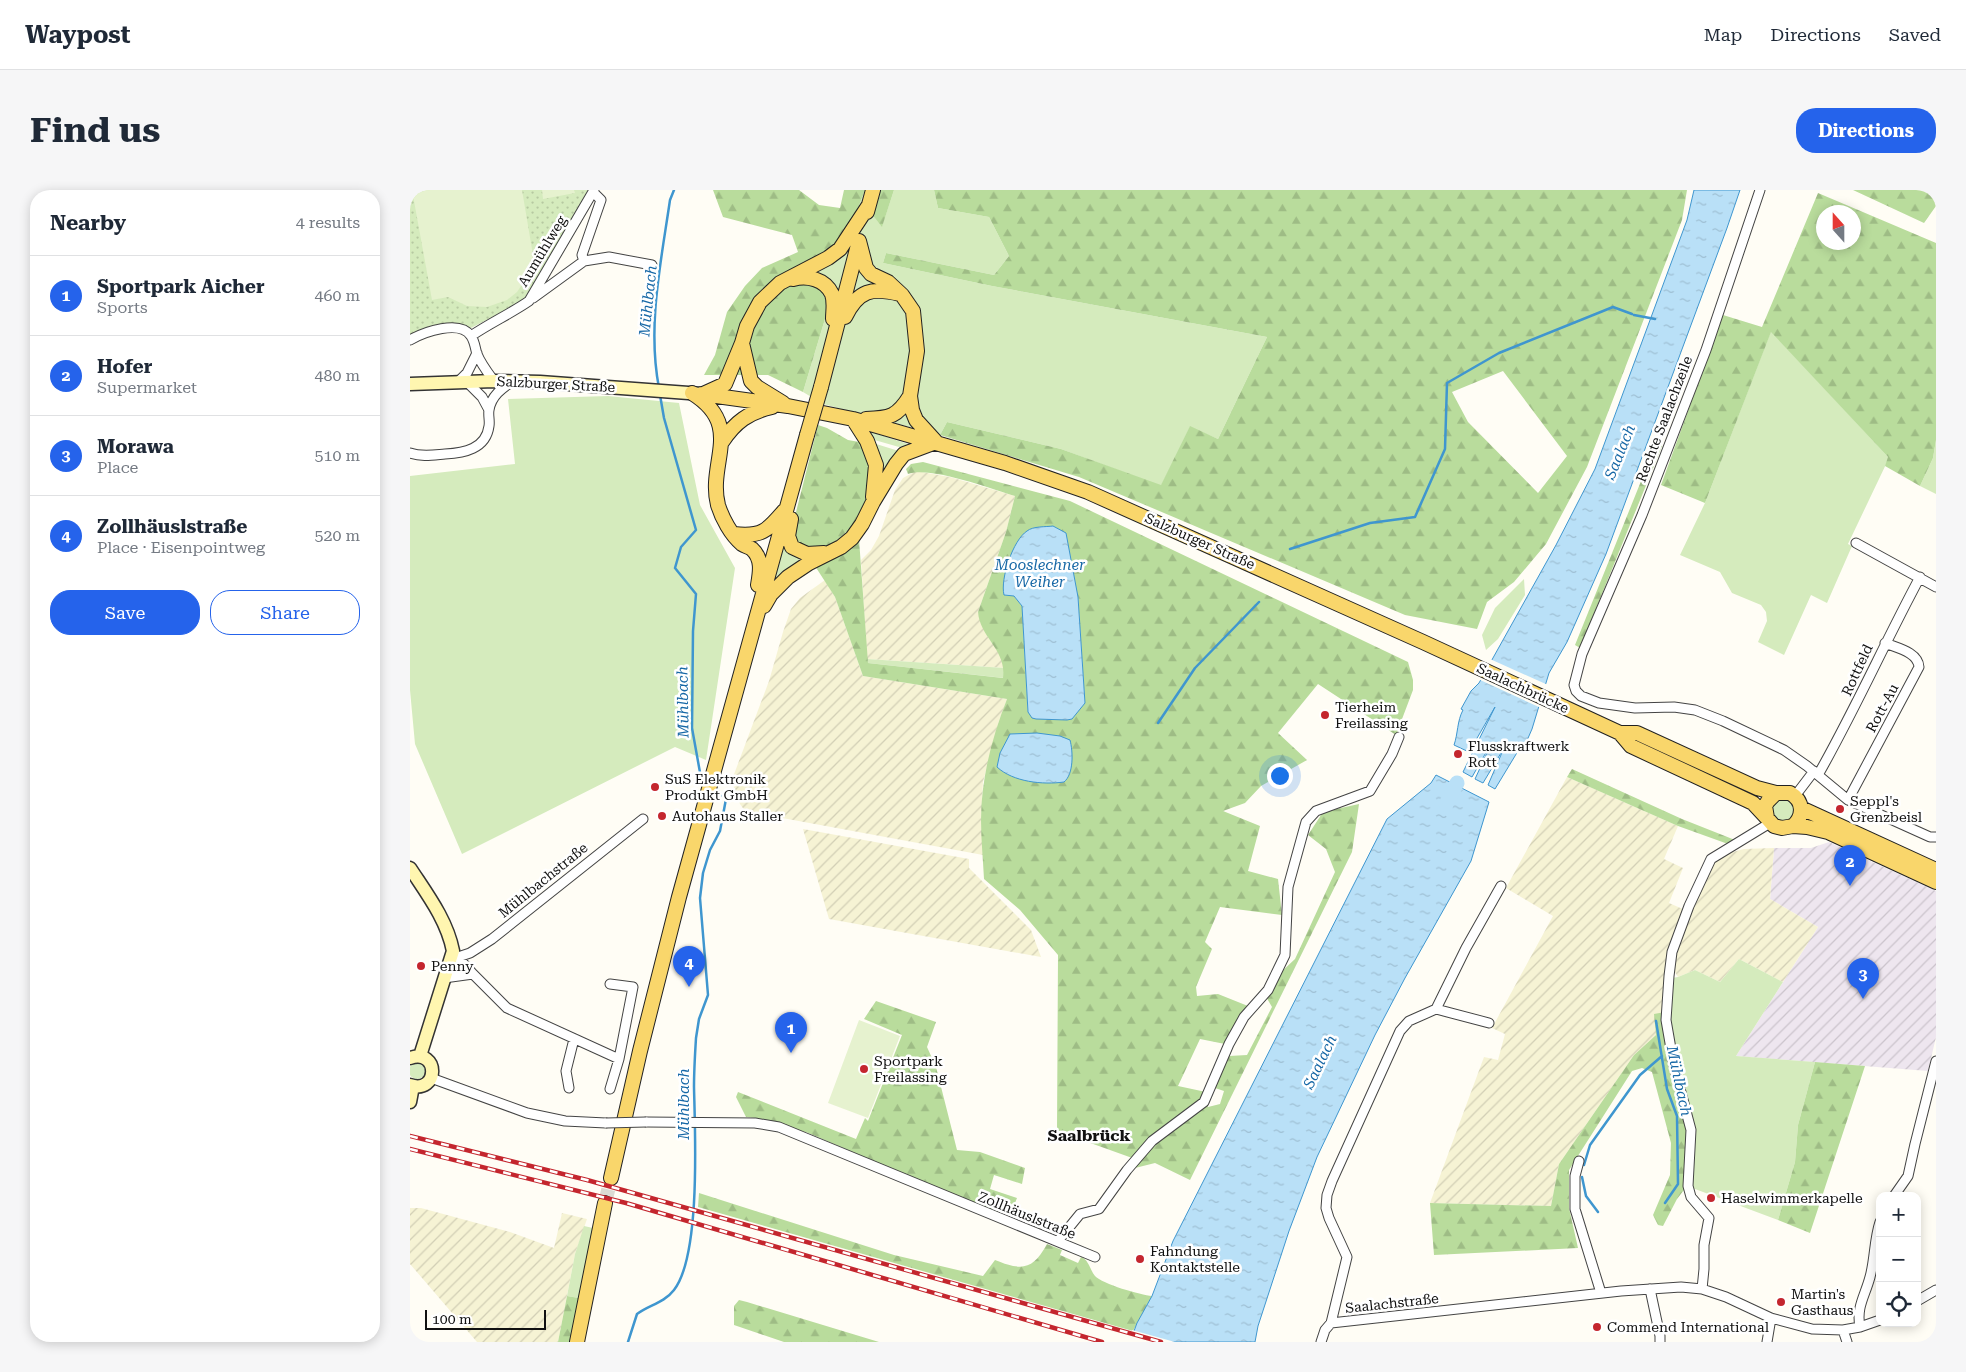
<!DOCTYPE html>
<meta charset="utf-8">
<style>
body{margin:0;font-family:"Roboto Serif",serif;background:#f6f6f7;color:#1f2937}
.controls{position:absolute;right:15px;bottom:15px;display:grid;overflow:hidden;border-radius:10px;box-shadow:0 2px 12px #0003}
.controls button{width:45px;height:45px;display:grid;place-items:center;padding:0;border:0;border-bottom:1px solid #e0e1e3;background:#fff;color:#1f2937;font:25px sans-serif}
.compass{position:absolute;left:1406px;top:15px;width:45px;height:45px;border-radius:50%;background:#fff;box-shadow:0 2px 12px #0003;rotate:339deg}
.scale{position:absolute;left:15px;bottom:12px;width:121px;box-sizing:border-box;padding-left:5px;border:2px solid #111;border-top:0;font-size:14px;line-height:18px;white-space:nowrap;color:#111;-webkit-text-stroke:4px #fff;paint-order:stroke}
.you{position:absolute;left:869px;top:585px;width:18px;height:18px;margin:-12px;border:4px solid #fff;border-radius:50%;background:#1a73e8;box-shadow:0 0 0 8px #1a73e833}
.badge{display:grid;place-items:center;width:32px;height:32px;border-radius:50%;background:#2563eb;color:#fff;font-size:16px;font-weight:700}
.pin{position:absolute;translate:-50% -41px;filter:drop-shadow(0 1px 2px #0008)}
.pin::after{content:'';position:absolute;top:26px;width:18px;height:15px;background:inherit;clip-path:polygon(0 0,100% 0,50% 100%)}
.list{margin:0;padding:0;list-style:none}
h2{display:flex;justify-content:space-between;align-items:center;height:65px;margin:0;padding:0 20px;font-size:21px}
h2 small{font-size:16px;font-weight:400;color:#747a83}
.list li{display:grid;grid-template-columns:32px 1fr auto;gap:15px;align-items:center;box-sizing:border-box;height:80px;padding:0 20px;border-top:1px solid #e0e1e3}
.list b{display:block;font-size:19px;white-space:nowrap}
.list p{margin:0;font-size:16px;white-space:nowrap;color:#747a83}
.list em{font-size:16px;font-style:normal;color:#747a83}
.actions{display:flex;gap:10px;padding:15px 20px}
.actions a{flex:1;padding:11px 0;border:1px solid #2563eb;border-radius:20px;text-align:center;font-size:18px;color:#2563eb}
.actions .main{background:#2563eb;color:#fff}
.icon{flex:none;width:28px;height:28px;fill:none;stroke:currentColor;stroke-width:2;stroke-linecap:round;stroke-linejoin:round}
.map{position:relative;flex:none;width:1526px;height:1152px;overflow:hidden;border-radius:20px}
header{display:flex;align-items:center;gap:30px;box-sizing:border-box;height:70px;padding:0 25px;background:#fff;border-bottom:1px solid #e0e1e3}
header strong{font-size:24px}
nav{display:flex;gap:28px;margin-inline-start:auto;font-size:18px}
.intro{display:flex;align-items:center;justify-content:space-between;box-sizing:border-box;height:120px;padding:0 30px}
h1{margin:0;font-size:35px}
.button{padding:12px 22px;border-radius:20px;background:#2563eb;color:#fff;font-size:18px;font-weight:700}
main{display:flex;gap:30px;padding:0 30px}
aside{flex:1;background:#fff;border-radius:20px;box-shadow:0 2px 12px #0003}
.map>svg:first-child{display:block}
.industrial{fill:url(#industrial-furrows)}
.farmland{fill:url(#farmland-furrows)}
.grass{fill:#d5ebbd}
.forest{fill:url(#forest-firs);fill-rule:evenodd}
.park{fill:url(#park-dots)}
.pitch{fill:#e6f2cf}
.water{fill:url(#water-ripples);stroke:#3f96cf}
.pier{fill:#fffdf5}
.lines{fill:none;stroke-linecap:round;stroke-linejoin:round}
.stream{stroke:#3f96cf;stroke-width:2.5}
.river{stroke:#b9e0f7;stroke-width:15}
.primary-tunnel{stroke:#dbdad3;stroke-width:14;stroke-dasharray:14 7;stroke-linecap:butt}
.street-casing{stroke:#444;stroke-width:11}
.secondary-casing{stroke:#333;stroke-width:15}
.primary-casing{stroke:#222;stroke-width:16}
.street{stroke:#fff;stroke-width:9}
.secondary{stroke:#fff6b0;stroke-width:12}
.primary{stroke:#f9d66b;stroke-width:14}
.rail-casing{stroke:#c4262e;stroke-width:4.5}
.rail{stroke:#fff;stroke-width:2.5;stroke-dasharray:8;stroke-linecap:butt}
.street-bridge-casing{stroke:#444;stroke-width:11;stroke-linecap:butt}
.primary-bridge-casing{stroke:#222;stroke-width:16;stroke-linecap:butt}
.street-bridge{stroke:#fff;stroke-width:9}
.primary-bridge{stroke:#f9d66b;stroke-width:14}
.poi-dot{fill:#c4262e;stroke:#fff;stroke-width:2}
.labels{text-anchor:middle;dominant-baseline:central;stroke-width:5;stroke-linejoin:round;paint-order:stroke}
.street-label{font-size:14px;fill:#111;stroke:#fff}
.poi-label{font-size:14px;fill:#111;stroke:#fff;text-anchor:start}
.water-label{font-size:15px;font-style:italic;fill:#1768a6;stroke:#fff}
.quarter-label{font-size:16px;font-weight:bold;fill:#111;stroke:#fff}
</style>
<header>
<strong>Waypost</strong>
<nav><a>Map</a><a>Directions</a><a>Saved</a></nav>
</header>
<div class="intro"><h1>Find us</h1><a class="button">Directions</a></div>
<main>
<aside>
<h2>Nearby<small>4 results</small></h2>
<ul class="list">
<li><span class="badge">1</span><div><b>Sportpark Aicher</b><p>Sports</p></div><em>460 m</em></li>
<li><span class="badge">2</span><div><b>Hofer</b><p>Supermarket</p></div><em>480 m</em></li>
<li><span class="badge">3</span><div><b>Morawa</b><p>Place</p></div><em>510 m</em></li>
<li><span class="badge">4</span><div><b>Zollhäuslstraße</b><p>Place · Eisenpointweg</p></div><em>520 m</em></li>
</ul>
<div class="actions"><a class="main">Save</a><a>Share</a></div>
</aside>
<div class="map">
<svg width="1526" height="1152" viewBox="0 0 1526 1152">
<defs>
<pattern id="industrial-furrows" width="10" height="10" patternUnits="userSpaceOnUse" patternTransform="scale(1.25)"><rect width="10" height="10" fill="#eee6ef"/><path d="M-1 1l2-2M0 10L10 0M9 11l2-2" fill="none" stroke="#cbc4cc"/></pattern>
<pattern id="farmland-furrows" width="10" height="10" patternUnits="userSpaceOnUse" patternTransform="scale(1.25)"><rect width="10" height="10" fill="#f6f3d4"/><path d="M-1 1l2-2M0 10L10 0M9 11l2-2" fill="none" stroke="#d2cfb5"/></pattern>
<pattern id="forest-firs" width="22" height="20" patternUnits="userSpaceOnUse" patternTransform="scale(1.25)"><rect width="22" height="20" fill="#b9dc9c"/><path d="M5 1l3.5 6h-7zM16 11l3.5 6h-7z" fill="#9ebc85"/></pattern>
<pattern id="park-dots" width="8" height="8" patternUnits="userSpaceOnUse" patternTransform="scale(1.25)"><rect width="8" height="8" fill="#d5ebbd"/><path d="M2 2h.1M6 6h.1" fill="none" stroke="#b6c8a1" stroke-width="1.8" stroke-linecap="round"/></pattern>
<pattern id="water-ripples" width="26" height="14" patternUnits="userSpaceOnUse" patternTransform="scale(1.25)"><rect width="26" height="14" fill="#b9e0f7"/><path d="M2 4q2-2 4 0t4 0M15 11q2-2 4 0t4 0" fill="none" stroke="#9ebfd3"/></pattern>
</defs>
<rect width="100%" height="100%" fill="#fffdf5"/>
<!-- industrial -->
<path class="industrial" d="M1419,652L1526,701V847L1518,881L1326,866L1408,737L1360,709L1364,658H1401Z"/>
<!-- farmland -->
<path class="farmland" d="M506,281L540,287L605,306L596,342L568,422L578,447L590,464L595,478L457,469L451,370L461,360L469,346L485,300L493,288Z
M415,390L425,407L453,486L597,509L589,531L573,592L571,630L573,665L335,621L330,614L324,600L323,587L359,491L373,442L381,419L390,408Z
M1157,587L1268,636L1254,669L1273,678L1259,713L1275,720L1261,755L1255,822L1246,845L1224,865L1149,974L1141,1016L1020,1013L1074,867L1088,870L1095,844L1082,838L1143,726L1096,698Z
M393,639L559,669V678L621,740L631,767L419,729Z
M1364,658L1360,709L1408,737L1373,792L1329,769L1310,792L1285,780L1268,787L1263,779L1268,752L1302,675L1309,667L1319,663L1334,659Z
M0,1018H11L100,1042L144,1058L152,1023L177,1029L165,1064L148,1152H67L0,1074Z"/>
<!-- grass -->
<path class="grass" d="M455,0H468L472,36L484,0H524L528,18L579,27L599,66L584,85L476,63L473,73L582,96L857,147L808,249L780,237L751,296L651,259L537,232L530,245L413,214L393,202L418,119L405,71L439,42Z
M1361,141L1479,268L1438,354L1442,356L1417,413L1401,405L1374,465L1348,452L1357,431L1356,422L1351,415L1322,403L1310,382L1270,365L1295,313Z
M198,206L269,213L290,315L325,378L296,570L265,557L52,664L5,554L0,500V286L105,274L98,209Z
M458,241L501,255L496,259L461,249Z
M1526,250V304L1510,296L1523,268Z
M463,253L492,262L471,293Z
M374,357L391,371L364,390L372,358Z
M1114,389L1115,405L1088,449L1076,460L1072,445L1085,418Z
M457,469L595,478L594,488L458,473Z
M1361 620a12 12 0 1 1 24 0a12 12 0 1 1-24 0Z
M1329,769L1373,792L1326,866L1405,872L1388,935L1385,972L1368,1030L1277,996L1270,906L1256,789L1268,787L1285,780L1310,792Z
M-1 881a8 8 0 1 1 16 0a8 8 0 1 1-16 0Z
M174,1036L183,1038L169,1108L157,1106L165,1064Z"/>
<!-- forest -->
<path class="forest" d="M303,0H389L409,15L430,18L434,0H455L439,42L429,57L405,71L418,119L393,202L358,185H294L305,165L317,122L335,96L352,78L388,62L382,45L313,27Z
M468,0H484L472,37L462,24Z
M524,0H1277L1272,30L1177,277L1136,354L1104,392L1077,412L1067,439L995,425L669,287L530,245L537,232L651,259L751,295L780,236L808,249L857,147L582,96L473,73L476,63L584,85L599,66L579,27L528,18ZM1093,181L1157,266L1128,303L1058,232L1042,202Z
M1443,0H1526V16L1514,33Z
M1408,3L1526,53V250L1523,268L1510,296L1475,276L1478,267L1361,142L1295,313L1251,295L1313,125L1352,137ZM1414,22H1444V52H1414Z
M408,235L417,238L438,250L455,253C473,295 449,347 406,361L389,355L385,351L383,334Z
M1246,254L1252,256L1170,458L1165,455Z
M513,272L660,311L998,472L1003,490V500L986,545L908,494L868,543L897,570L851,596L835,613L813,621L850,636L838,681L868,689L872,725L810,717L795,752L802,759L786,797L787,806L808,804L838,816L815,854L790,849L768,896L796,902L798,917L810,914L814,901L805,898L819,866L837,865L862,817L852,800L885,769L925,682L916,659L898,645L913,622L949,614L942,662L780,990L745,973L717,980L725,969L647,941L648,765L610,720L574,689C573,669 571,650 571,630C571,589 582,547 597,509L453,486L425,407L405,376L449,349L458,473L593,488C597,460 570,448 568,422L596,342L605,306C581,299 520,276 498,284L496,279L501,274ZM594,405L668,407L675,513L667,522H618L612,416L604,406Z
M1162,579L1272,629L1325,650L1318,654L1268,636L1157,587Z
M466,811L526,832L517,857L526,877L547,960L570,962L615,978L612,994L584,985L580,999L607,1008L603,1018L592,1015L588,1022L542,1005L396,942C375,940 357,928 336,927L326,907L328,902L446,949L455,928L458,931L492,845L454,829Z
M1255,822L1278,944L1277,996L1267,1009L1253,1036L1248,1035L1243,1025L1260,985L1261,953L1242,882L1232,878L1222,881L1159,980V1018L1168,1058L1024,1065L1020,1013L1141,1016L1149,974L1224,865L1246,845L1244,824Z
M1405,872L1455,876L1400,1043L1368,1030L1385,972L1388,935Z
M289,1003L484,1065L573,1086L585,1070C612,1081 623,1080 637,1054L652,1060L650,1065L668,1073L671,1067C679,1070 680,1080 685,1086C692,1094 731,1105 742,1106L723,1141L288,1017Z
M157,1106L169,1108L161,1152H148Z
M329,1110L337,1112L469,1152H374L324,1135V1116Z"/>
<!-- park -->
<path class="park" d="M0,0H180L127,97L111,112L61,138L33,136L0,147Z"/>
<!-- pitch -->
<path class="pitch" d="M2,0H112L123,65L119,84L107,102L97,110L77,117L57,116L38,107L22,110Z
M132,0H164L165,3L133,9Z
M449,830L490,846L458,928L418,913Z"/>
<!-- water -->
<path class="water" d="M1284,0H1330L1317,38L1196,364L1157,452L1139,483L1122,539L1112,562L1108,561L1085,599L1078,595L1094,558L1073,593L1065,589L1082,552L1062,587L1053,582L1085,517L1059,562L1044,555C1048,544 1047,531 1053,520L1051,519L1061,501L1069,493L1146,355L1185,279L1277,30Z
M643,336L656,343L668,407L675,513L662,529L657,530L626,529L622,528L618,522L612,416L604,406L594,405C590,389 603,350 617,341C623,336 636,337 643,336Z
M627,543L650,546L660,550C663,561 664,584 654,592C633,595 603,592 587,577L590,563L600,544Z
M1026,585L1079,612L1061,671L995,788L965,845L907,967L879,1041L848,1136L845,1152H720L727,1133L742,1106L763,1051L977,629L1021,593Z"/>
<!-- pier -->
<path class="pier" d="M1080,469L1138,495L1131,518L1068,489Z
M722,1140L765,1152H718Z"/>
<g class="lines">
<!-- stream -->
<path class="stream" d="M1224,125L1245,129
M249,198C237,136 251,72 260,10L264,0
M250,205L254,228L286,340L271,357L265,378L286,404L283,441L282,538L291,588L296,592
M880,359L960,333L1005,327L1035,259L1037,193L1089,163L1203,117L1222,124
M748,533L785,478L849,412
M1246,831L1257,899L1267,926L1268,994L1255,1013
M1174,975L1180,955L1230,885L1252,866
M1172,987L1176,1006L1188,1022
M218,1152L227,1124C239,1115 254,1113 264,1100C291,1065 285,943 284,897C284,881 285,864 286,848L289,829L298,805L290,708L293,683L300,660L310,641L316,609L305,598"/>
<!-- river -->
<path class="river" d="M1036,614L1047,593"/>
<!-- primary-tunnel -->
<path class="primary-tunnel" d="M195,1013L201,988"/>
<defs>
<path id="street" d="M1350,0L1296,160L1232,325L1172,464L1164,495L1166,501L1171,506L1189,513L1225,518L1264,517L1285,520L1313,531L1374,560L1397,576L1438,610L1520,647H1526
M174,71L172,65L191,10L183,2
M123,108L174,71L199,67L242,75
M61,146C80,133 100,124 119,111L184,0
M0,150C14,142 50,129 61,146C65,152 65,158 67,164C71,174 78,183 84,191
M49,191L57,183L67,163
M56,191L72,207L79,220
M0,263C11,267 23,265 35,264C54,263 76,259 79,236C80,231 78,225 79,220C81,206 92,198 103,191
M1446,353L1526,397
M1408,585C1445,520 1475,452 1510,387
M1385,606L1404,581
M1438,610L1509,477C1508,462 1487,458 1475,453
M45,764L63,784
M48,767L60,763L82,749L233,629
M34,788L63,784L97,818L209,869
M1026,819L1079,833
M21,888L117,923L155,931L196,933
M159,898L156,881L164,849
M200,899L209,869L223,797L200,794
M236,932L345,933L369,937L685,1067
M1169,971L1165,986V1019L1191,1103
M1484,1006L1498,986L1505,954L1526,871
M648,1051L670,1024L689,1019L717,980L742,951L794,912L819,854L834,827L858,800L875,765L878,697L896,632L906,621L960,601L982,564L989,547
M1240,1099L1250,1146V1152
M1292,1099L1294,1079V1055L1299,1028L1281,1007L1278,996L1281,940L1264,876L1256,830L1259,786L1262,762L1279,716L1301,669L1360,633
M1507,1111L1526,1100
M921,1133L1211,1101L1271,1097L1292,1099L1316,1107L1361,1128L1402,1139L1433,1140L1450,1137L1470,1130
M1450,1137C1446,1117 1455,1106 1460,1087C1465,1069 1464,1050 1470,1032
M1433,1140L1437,1152
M911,1152L915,1140L921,1133L937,1067L919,1028L916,1018L917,1005L922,991L990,841L999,831L1026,819L1056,758L1091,696
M1357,1152L1361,1128"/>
<path id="secondary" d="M0,194L84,191L130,192L292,204
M0,678C17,704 37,730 43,761L10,866
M0,868C30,858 29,905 0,895
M0,912L3,896"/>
<path id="primary" d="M457,22L463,0
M449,51L456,78L461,84L478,92L492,105L503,121L507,161L500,206L502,220L506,230L526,252
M383,89C397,85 415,89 422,104C425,112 423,121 423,129
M435,127C448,100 462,97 490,104
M332,153L341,191L347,197L373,213
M411,197L448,55
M282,203C335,236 297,272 308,315C312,328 321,345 332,354C335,356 339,357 342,359C353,369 350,383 348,395
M292,204L378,216L443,229L595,273L678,302L1013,452L1210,543L1221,556L1343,613L1357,628
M293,204L315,194L332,153L337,136L350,112L370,93L418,68L430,59L459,15
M443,229L457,251L466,275L463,307
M456,229C480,228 487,227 500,206
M312,252C325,232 339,222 362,217
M381,329L378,346L382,357L397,364L414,363
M324,344C352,347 357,341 374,321
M354,416L361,404L378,387L399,373L431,357L442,348L452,334L463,312L486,274L494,264L526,252
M1210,543H1227L1347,598L1366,603
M1391,618L1526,680
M1383,636C1394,626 1394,611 1380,603H1366L1358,611L1355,616L1357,628L1364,636L1372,638L1383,636L1397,637L1418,642L1526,692
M201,988L230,861L269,707L397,245
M167,1152L195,1013"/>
</defs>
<!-- street casing -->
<use href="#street" class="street-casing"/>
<!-- secondary casing -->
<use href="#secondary" class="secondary-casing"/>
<!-- primary casing -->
<use href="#primary" class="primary-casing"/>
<!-- street -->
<use href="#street" class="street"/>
<!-- secondary -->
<use href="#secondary" class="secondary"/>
<!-- primary -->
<use href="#primary" class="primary"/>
<defs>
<path id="rail" d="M0,946L177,990L751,1152
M0,959L216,1013L692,1152"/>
</defs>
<!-- rail casing -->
<use href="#rail" class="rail-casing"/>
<!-- rail -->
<use href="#rail" class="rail"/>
<defs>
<path id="street-bridge" d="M196,933L236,932"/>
<path id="primary-bridge" d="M397,245L411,197"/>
</defs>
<!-- street-bridge casing -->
<use href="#street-bridge" class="street-bridge-casing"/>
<!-- primary-bridge casing -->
<use href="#primary-bridge" class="primary-bridge-casing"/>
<!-- street-bridge -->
<use href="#street-bridge" class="street-bridge"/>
<!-- primary-bridge -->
<use href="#primary-bridge" class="primary-bridge"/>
</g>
<!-- markers -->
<g class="poi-dot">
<circle cx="915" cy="525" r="5"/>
<circle cx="1048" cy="564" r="5"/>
<circle cx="245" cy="597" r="5"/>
<circle cx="1430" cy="619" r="5"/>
<circle cx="252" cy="626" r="5"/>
<circle cx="11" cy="776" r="5"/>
<circle cx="454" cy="879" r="5"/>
<circle cx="1301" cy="1008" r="5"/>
<circle cx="730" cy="1069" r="5"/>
<circle cx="1371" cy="1112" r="5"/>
<circle cx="1187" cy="1137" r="5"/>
</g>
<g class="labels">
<!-- street labels -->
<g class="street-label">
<text transform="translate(132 61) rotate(-59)">Aumühlweg</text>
<text transform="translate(146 194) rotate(3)">Salzburger Straße</text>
<text transform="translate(1254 229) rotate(-69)">Rechte Saalachzeile</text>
<text transform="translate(790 351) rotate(24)">Salzburger Straße</text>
<text transform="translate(1447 480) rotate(-65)">Rottfeld</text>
<text transform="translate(1113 498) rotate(25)">Saalachbrücke</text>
<text transform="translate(1472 518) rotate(-62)">Rott-Au</text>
<text transform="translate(133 690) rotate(-39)">Mühlbachstraße</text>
<text transform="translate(617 1025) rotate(22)">Zollhäuslstraße</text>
<text transform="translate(982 1113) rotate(-6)">Saalachstraße</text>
</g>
<!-- poi labels -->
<g class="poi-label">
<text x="925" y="517">Tierheim<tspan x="925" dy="16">Freilassing</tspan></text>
<text x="1058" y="556">Flusskraftwerk<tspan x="1058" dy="16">Rott</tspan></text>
<text x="255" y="589">SuS Elektronik<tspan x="255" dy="16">Produkt GmbH</tspan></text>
<text x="1440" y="611">Seppl's<tspan x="1440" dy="16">Grenzbeisl</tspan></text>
<text x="262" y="626">Autohaus Staller</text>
<text x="21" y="776">Penny</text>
<text x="464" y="871">Sportpark<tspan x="464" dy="16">Freilassing</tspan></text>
<text x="1311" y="1008">Haselwimmerkapelle</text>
<text x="740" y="1061">Fahndung<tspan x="740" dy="16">Kontaktstelle</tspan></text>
<text x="1381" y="1104">Martin's<tspan x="1381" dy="16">Gasthaus</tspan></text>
<text x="1197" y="1137">Commend International</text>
</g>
<!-- water labels -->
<g class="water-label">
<text transform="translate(238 111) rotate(-84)">Mühlbach</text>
<text transform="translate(1210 262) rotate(-68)">Saalach</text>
<text x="630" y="375">Mooslechner<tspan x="630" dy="17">Weiher</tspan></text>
<text transform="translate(273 512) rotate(-91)">Mühlbach</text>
<text transform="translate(910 872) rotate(-64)">Saalach</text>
<text transform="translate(1269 891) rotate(78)">Mühlbach</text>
<text transform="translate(274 914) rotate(-90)">Mühlbach</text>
</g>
<!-- quarter labels -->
<g class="quarter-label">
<text x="679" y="945">Saalbrück</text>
</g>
</g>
</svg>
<div class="controls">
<button>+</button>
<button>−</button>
<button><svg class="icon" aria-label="locate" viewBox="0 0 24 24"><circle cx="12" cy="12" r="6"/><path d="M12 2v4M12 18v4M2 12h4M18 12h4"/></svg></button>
</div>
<svg class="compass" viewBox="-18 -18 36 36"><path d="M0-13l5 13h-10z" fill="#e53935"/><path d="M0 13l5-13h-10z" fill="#747a83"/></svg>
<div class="scale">100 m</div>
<div class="you"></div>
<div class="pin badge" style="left:381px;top:863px">1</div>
<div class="pin badge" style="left:1440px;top:696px">2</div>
<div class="pin badge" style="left:1453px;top:809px">3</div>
<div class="pin badge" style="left:279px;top:797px">4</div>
</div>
</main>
